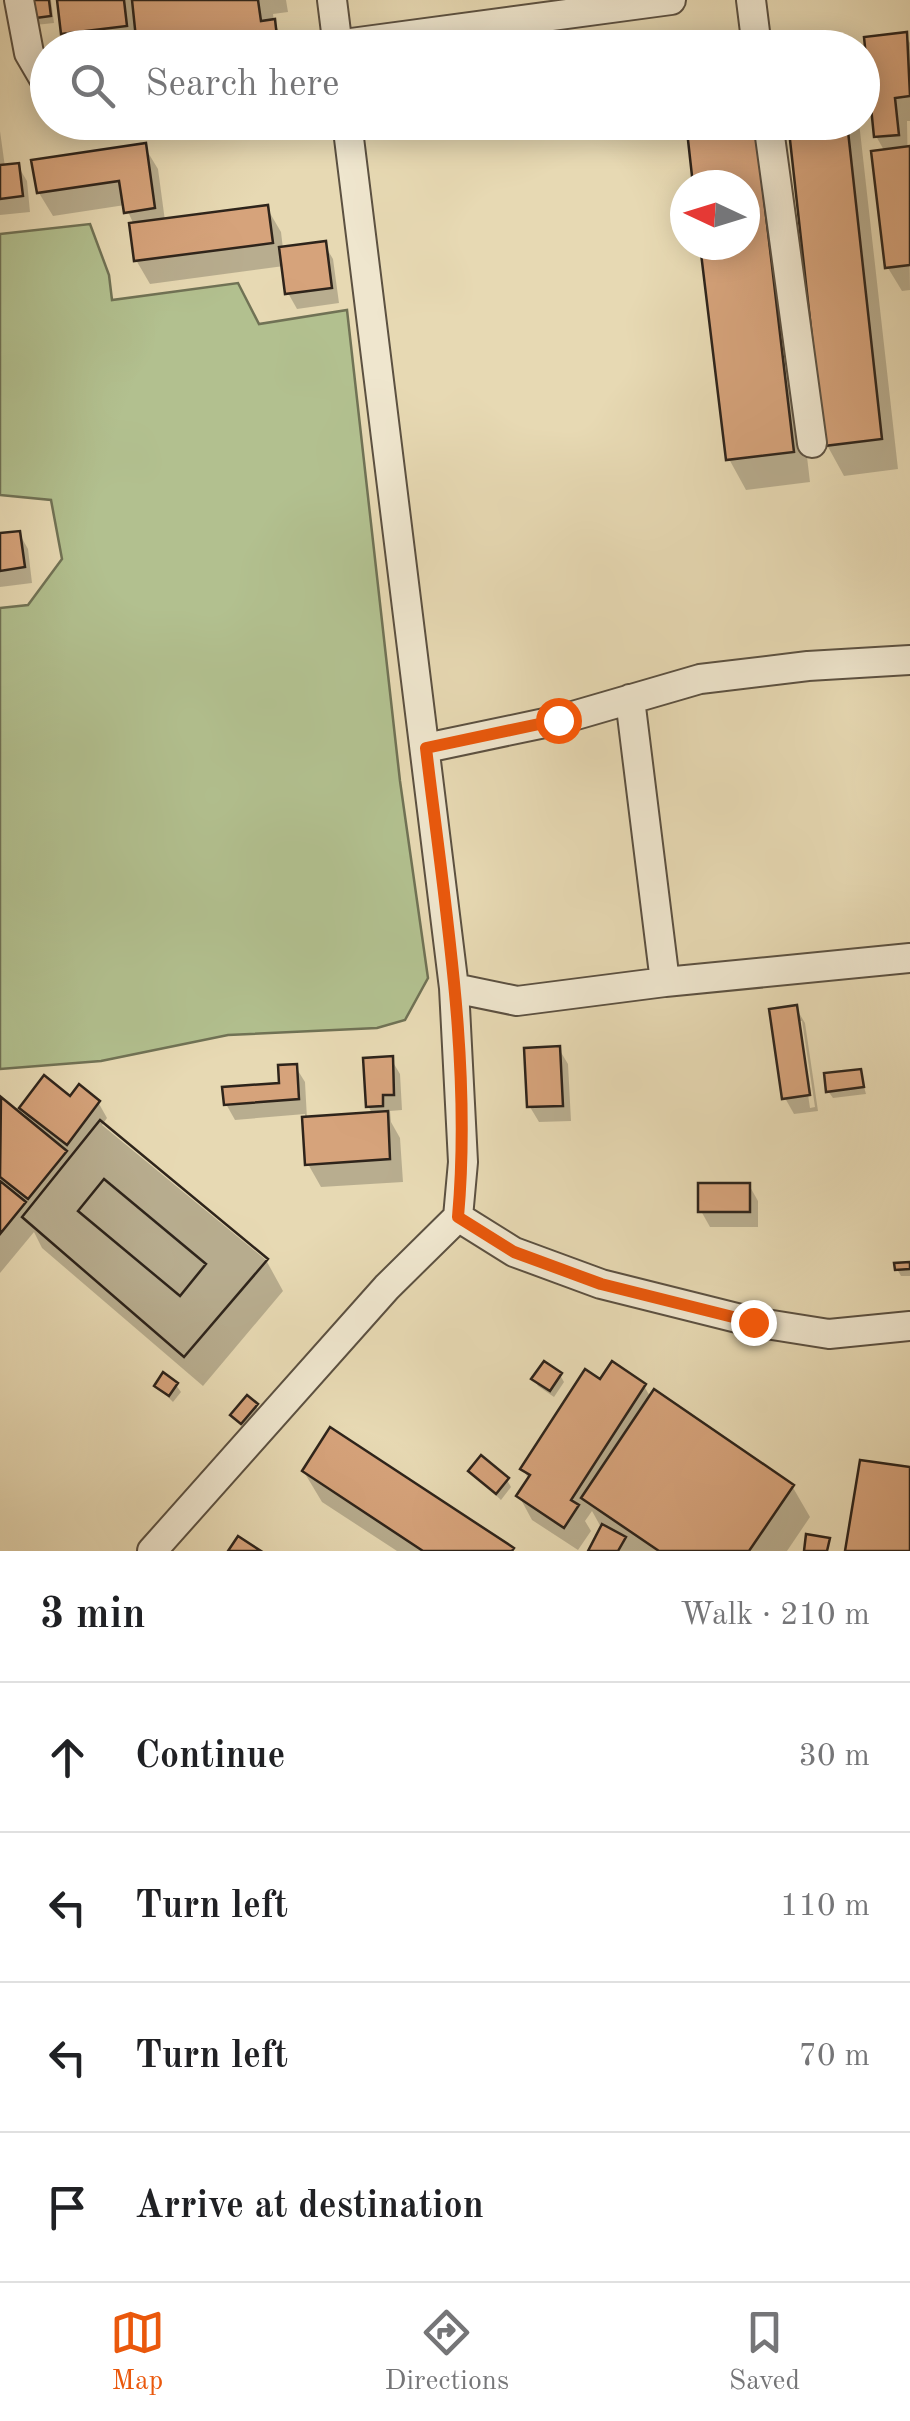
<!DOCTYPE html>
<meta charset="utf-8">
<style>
body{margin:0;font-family:"Old Standard TT",serif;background:#f6f6f6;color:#202124}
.compass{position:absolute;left:670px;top:170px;width:90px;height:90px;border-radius:50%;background:#fff;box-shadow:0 5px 25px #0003;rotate:274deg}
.stop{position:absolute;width:30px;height:30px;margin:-22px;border:8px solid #ea580c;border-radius:50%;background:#fff}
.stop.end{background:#ea580c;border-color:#fff;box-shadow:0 2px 10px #0008}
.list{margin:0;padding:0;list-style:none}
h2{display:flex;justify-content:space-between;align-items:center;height:130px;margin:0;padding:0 40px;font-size:42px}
h2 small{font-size:32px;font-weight:400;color:#757577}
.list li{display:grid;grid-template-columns:65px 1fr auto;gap:30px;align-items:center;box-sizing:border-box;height:150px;padding:0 40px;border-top:2px solid #e0e0e0}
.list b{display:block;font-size:38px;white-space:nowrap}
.list em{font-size:32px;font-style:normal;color:#757577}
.icon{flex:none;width:55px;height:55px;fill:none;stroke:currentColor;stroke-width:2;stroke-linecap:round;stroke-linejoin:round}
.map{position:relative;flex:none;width:910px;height:1551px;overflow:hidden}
.search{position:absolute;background:#fff;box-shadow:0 5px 25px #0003;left:30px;right:30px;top:30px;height:110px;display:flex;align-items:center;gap:25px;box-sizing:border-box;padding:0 35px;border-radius:55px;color:#757577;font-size:38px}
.sheet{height:730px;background:#fff}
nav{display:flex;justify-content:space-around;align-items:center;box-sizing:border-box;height:140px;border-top:2px solid #e0e0e0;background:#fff;font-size:28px;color:#757577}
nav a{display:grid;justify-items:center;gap:5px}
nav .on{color:#ea580c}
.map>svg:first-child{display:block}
.green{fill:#b2c08f;stroke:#707255;stroke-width:2.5}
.shadow{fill:#0003;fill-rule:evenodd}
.building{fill:#d6a37b;stroke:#2e241b;stroke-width:2.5;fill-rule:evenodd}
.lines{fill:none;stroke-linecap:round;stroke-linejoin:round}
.minor-casing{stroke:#5c5141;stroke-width:32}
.minor{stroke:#efe6ce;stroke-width:28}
.route{stroke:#ea580c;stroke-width:12}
</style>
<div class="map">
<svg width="910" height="1551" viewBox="0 0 910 1551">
<rect width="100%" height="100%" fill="#e7d9b3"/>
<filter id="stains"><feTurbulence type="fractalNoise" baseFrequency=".002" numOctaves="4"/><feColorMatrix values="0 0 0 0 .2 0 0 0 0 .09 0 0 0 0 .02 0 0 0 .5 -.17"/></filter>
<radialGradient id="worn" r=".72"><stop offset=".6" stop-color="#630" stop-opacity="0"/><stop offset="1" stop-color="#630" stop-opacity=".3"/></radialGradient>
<!-- green -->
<path class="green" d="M90,224L109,275L112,300L238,283L259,324L347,310L400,781L428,978L405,1020L377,1028L228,1035L101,1061L0,1069V608L28,605L62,559L51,500L0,495V234Z"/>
<!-- shadow -->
<path class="shadow" d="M28,0H51L54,23L35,25Z
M59,0H286L288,12L273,14L274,22L288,48H282L278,41L274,44L276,48H71L63,33Z
M905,35L910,43V121H907L910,290L902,291L888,268L885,152L876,136Z
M767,122L810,482L746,490L729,459L703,245H745V185H696Z
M790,122H859L898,469L844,476L827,445Z
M0,131L5,167L18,166L27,181L30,212L0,215Z
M144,146L158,169L165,221L267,208L281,232L283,249L324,244L333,259L339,303L297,309L288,293L284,266L150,284L136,260L134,225L125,205L53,216L39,193Z
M19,533L28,549L32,583L0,587V536Z
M796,1008L805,1023L818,1111L794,1114L785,1098ZM797,1021H802L815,1107L810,1108Z
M559,1049L568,1064L571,1121L539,1122L530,1107Z
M391,1059L400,1074L402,1110L390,1111L391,1122L400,1138L403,1182L321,1187L308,1164L305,1114L235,1120L226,1104L282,1085L295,1066L305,1082L307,1119L373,1115L368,1106Z
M860,1072L866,1094L833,1098L828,1091Z
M71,1099L98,1102L107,1118L102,1125L266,1260L283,1291L203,1386L42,1248L34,1232L0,1273V1103L2,1101L31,1125L22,1108Z
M749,1185L758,1201V1227H710L701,1211Z
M910,1264V1276H901L897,1269Z
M560,1375L564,1382L554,1397L538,1386L534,1379Z
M601,1382L644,1386L651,1398L792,1486L810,1517L787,1551H591L602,1529L592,1511L585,1521L591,1531L578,1550L532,1520L519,1496L529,1480L523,1469Z
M176,1385L181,1392L173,1402L157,1386Z
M256,1406L260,1413L246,1429L233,1415Z
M304,1472L512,1549L513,1551H397L322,1502Z
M471,1472L507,1480L511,1487L501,1500Z"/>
<!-- building -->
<path class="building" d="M26,0H49L51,16L28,19Z
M57,0H124L127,26L61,34Z
M132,0H258L261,21L275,19L278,46L137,48Z
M907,32L910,96L895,98L899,135L874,137L864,37Z
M686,122H755L794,452L726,460L700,245H745V185H693Z
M788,122H847L882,439L824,446Z
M146,143L155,208L124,213L119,181L37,193L31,160Z
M910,146V265L885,268L871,151Z
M19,163L23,196L0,199V165Z
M268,205L273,243L134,261L129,223Z
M326,241L332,288L285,294L279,247Z
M20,531L25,567L0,571V533Z
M797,1005L810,1095L782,1099L769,1009Z
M560,1046L563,1106L527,1107L524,1048Z
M393,1056L394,1095H383V1106L366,1107L363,1058Z
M297,1064L299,1099L224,1105L222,1087L279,1083L278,1065Z
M861,1069L864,1087L826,1092L824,1073Z
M44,1075L70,1096L79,1084L100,1101L67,1145L19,1108Z
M1,1097L67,1151L28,1199L0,1177Z
M388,1111L390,1159L305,1165L302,1117Z
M100,1120L268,1259L184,1357L22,1217ZM104,1179L206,1264L180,1296L78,1211Z
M100,1120L268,1259L184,1357L22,1217Z
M104,1179L206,1264L180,1296L78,1211Z
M0,1181L26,1202L0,1234Z
M698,1183H750V1212H698Z
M910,1262V1269L895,1270L894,1263Z
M544,1361L562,1373L550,1391L531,1379Z
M612,1361L646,1384L571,1500L579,1505L564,1528L516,1496L530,1475L520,1469L585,1369L600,1379Z
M163,1372L178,1383L169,1396L154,1386Z
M654,1389L794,1485L749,1551H659L581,1498Z
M247,1395L258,1404L241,1424L230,1415Z
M330,1427L514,1548L512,1551H423L302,1471Z
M481,1455L509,1478L496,1494L468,1471Z
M860,1460L910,1467V1551H845Z
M602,1524L626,1537L618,1551H588Z
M806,1534L830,1538L827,1551H804Z
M238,1536L261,1551H228Z"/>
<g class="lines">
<defs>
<path id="minor" d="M19,0L29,53L43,77L48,78
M332,0L338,48
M751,0L757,48
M314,48L671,0
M347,122L454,988L463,1162L458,1217L514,1252L601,1284L753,1322L829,1334L910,1326
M768,122L812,443
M630,699L665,982
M426,748L559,720L700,679L808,666L910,660
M454,988L517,1001L665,982L910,958
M152,1551L387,1287L458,1217"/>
</defs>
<!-- minor casing -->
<use href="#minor" class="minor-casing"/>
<!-- minor -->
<use href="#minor" class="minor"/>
</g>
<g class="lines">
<!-- route -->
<path class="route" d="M558,720L426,748C444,902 472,1061 458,1217L514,1252L601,1284L753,1322"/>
</g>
<rect width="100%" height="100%" filter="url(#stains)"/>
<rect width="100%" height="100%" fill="url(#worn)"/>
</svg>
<svg class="compass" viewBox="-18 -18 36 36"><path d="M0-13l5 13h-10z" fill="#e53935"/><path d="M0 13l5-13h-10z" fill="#757577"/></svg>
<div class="stop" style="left:558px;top:720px"></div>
<div class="stop end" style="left:753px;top:1322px"></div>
<div class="search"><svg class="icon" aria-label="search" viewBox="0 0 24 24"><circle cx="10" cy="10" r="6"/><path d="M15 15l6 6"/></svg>Search here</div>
</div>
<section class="sheet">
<h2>3 min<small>Walk · 210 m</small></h2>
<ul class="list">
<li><svg class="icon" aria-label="ahead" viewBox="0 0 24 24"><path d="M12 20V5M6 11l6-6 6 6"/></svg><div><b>Continue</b></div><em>30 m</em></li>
<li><svg class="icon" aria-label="left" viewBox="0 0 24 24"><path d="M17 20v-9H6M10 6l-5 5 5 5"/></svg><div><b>Turn left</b></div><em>110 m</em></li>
<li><svg class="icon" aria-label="left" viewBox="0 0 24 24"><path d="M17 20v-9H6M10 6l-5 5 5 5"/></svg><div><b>Turn left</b></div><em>70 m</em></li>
<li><svg class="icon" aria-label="arrive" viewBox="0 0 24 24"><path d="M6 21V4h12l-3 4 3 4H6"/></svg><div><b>Arrive at destination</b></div></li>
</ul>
</section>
<nav>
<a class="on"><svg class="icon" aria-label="map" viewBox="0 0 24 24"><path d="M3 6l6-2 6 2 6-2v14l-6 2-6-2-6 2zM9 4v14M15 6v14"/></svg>Map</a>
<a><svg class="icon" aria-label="directions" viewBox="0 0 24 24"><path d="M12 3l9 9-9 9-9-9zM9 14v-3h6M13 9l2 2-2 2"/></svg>Directions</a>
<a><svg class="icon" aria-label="saved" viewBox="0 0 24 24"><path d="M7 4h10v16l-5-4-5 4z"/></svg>Saved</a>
</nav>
